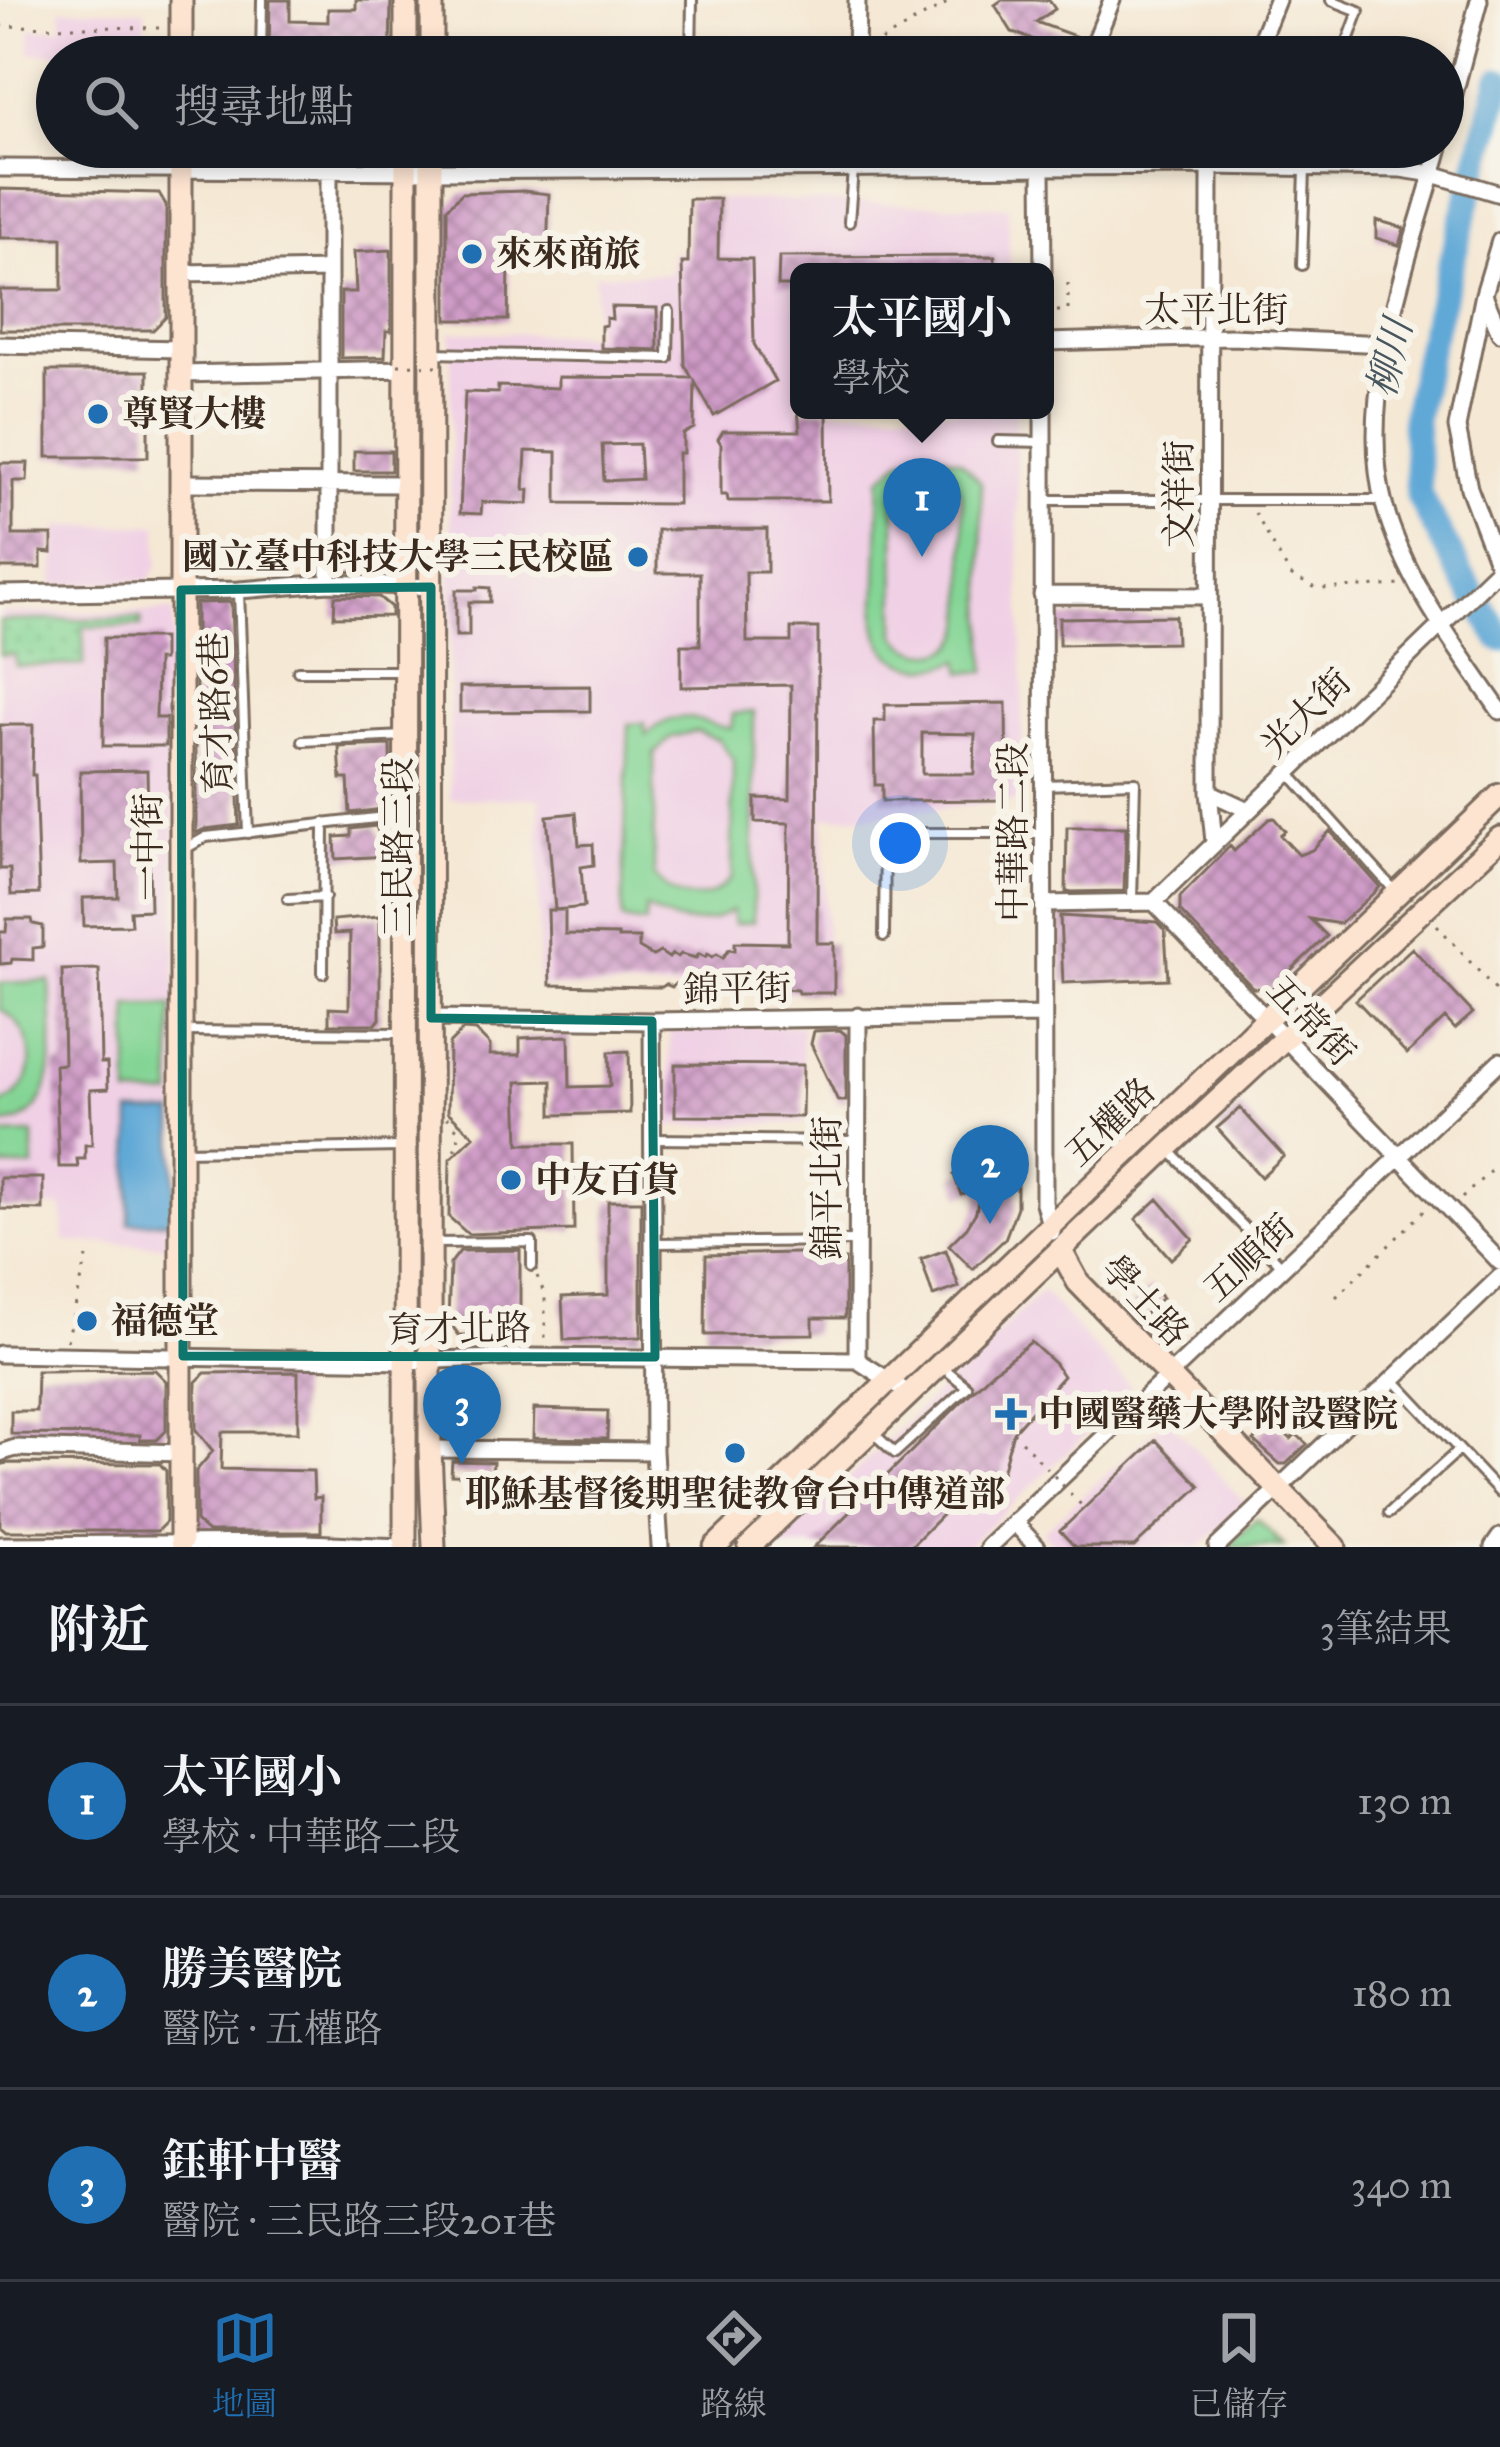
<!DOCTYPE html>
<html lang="zh-TW">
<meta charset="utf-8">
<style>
body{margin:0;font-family:"IM FELL Great Primer","Noto Serif TC",serif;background:#20242c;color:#f1f3f6}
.you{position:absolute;left:900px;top:843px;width:42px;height:42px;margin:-30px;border:9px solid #fff;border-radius:50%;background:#1a73e8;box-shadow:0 0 0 18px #1a73e833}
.badge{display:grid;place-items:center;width:78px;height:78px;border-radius:50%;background:#1f6fb2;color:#fff;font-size:39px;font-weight:700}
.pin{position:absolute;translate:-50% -99px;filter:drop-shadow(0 3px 6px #0008)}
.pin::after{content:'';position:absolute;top:63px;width:42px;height:36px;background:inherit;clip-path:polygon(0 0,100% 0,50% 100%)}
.popup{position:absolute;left:790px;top:263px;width:264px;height:156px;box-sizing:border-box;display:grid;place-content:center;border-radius:18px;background:#171b24;filter:drop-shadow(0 3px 9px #0005);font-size:39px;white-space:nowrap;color:#9ea1a6}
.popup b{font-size:45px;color:#f1f3f6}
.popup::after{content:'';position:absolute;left:50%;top:100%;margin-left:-24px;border:24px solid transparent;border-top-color:#171b24}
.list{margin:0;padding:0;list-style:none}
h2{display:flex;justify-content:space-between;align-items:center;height:156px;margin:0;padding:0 48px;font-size:51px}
h2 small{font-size:39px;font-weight:400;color:#9ea1a6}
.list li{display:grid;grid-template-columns:78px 1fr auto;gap:36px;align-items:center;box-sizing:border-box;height:192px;padding:0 48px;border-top:3px solid #363941}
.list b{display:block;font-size:45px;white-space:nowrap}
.list p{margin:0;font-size:39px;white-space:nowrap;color:#9ea1a6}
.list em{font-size:39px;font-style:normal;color:#9ea1a6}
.icon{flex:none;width:66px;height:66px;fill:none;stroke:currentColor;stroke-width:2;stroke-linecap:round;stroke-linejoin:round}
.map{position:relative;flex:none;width:1500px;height:1547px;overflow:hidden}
.search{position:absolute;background:#171b24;box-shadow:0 6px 18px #0003;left:36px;right:36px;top:36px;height:132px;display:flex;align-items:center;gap:30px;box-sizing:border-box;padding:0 42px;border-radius:66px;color:#9ea1a6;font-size:45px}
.sheet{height:732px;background:#171b24}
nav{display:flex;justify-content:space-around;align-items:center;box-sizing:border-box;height:168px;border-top:3px solid #363941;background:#171b24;font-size:33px;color:#9ea1a6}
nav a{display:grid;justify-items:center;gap:6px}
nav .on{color:#1f6fb2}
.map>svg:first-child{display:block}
.built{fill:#f0d0e5}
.grass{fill:url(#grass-tufts);stroke:#60805a;stroke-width:3}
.garden{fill:url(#garden-dots);stroke:#60805a;stroke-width:3}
.pitch{fill:#84d595;stroke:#60805a;stroke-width:3;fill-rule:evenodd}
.water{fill:#60a9d7;stroke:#4e6a7a;stroke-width:3}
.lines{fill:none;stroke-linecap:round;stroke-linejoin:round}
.river{stroke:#60a9d7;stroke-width:27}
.building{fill:url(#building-cross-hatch);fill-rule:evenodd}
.lane-casing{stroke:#7c6c5e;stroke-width:14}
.street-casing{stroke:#7c6c5e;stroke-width:21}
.secondary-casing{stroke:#7c6c5e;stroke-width:27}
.path{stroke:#7c6c5e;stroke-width:3;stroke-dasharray:3 9;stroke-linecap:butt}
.lane{stroke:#fff;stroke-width:8}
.street{stroke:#fff;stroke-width:15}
.secondary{stroke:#fde4d1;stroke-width:21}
.path-bridge{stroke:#7c6c5e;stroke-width:3;stroke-dasharray:3 9;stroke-linecap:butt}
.marked{fill:none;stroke:#0f766e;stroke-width:9;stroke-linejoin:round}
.poi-dot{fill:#1f6fb2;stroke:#f7f3e8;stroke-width:4.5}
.labels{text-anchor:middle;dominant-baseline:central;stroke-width:12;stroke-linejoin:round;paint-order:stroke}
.poi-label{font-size:36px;font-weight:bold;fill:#3b2a1e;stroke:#f7f3e8;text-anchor:start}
.street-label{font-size:36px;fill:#3b2a1e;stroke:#f7f3e8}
.water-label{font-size:39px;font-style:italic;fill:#48565f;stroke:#f7f3e8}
</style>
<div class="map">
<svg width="1500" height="1547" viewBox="0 0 1500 1547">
<defs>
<pattern id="grass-tufts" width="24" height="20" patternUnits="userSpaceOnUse" patternTransform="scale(3)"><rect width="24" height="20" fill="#84d595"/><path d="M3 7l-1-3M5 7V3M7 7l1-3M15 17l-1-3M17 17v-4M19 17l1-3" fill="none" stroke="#73b780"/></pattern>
<pattern id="garden-dots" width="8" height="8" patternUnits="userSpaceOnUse" patternTransform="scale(3)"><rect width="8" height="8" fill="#84d595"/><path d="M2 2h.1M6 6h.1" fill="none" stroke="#73b780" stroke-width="1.8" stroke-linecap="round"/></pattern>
<pattern id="building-cross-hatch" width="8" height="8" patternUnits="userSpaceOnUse" patternTransform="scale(3)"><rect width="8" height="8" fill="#cf9cc7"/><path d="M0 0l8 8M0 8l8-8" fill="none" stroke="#a97fa1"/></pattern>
</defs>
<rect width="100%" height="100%" fill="#f7f3e8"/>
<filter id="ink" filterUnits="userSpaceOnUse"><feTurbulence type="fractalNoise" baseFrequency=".00833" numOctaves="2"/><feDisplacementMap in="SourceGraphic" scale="24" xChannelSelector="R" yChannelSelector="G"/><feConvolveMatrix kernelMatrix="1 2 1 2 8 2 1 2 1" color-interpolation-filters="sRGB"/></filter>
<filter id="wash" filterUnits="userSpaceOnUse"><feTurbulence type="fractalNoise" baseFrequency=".004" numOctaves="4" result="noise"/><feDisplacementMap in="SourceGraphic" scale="48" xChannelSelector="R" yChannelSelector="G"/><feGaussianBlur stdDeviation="2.7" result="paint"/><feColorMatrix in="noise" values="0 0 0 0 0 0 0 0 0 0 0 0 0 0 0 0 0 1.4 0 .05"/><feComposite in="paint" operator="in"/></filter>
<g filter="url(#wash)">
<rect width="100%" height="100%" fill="#f5e8d4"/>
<!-- built -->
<path class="built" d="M61,9L145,10L146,57H77L76,54L30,53L31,29L62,28Z
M721,199L1008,207L1010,272H799V410H1015L1023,684L1022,801L870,816L824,817L827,993L538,987L540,798L450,799L451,332L595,335V274H671L672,252L719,254Z
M158,525V565L149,580L53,585L58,526Z
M173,611L178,1246L64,1242L62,1207L0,1210V613Z
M802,1026L804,1123L668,1126L670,1027Z
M1042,1291L1131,1387L1081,1440L966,1547H777Z
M1168,1419L1245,1503L1200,1547H1058L1042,1532Z"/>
<!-- grass -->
<path class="grass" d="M1257,1519L1285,1547H1227Z"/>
<!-- garden -->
<path class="garden" d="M141,618V626L83,627L84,665L16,666L15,655H0V621Z"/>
<!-- pitch -->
<path class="pitch" d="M931,452L960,460L981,482L986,672H963L960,660C933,673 892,670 879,637C873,621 877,599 877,581C878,547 879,513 880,479L902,459ZM928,472C941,473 952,477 959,489C965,498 967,618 963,630C953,663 911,657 896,634L895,495L911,476Z
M754,712L753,922L734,924L732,910C704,929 674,925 646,908L645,924L622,920L629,724L644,723L646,735C686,703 690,723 731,728L733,714ZM696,731L719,740L733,760L732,877C710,905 675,904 654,875V754L671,737Z
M50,981C51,1025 67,1123 0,1124V1104C43,1089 38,1028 0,1009V983Z
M129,1006H172V1096H129Z
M33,1134V1167H0V1135Z"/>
<!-- water -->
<path class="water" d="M131,1113H174L175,1221L129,1223Z"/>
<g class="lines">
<!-- river -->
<path class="river" d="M1500,81L1429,346L1414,419L1419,496L1462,576L1500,638"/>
</g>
<g id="blocks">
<!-- building -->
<path class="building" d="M270,0H290V21L328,22V9H356V0H391L390,57H269Z
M1002,0H1049L1055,9L1036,22L1075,36L1068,52L1012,32L995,5Z
M0,189L159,193L166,205V317L153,330H0V290H62V238H0Z
M523,191L549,194L547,263L509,261L508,320H447V208L462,193Z
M689,199H719L718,258L752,259L754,344L775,381L714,416L695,382L694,428L683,434V453H678V504L557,503V452L526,451L524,490H529L528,504L482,502L481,514L460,513L465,392L498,393V386L558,388V377L692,378L685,365L682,263H688ZM639,444L641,479L604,481L602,445Z
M1376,220L1404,228L1399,245L1376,238Z
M391,250V331H386L385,357L341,358V292H356L354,252Z
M995,256V272H799V286H778L779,257Z
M611,307L657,308L658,350L601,348V326L606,325V318L612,319Z
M47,371H148V457H47Z
M798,410H827L828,501H728L727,495H721V444L718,439L723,431H800Z
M354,451H391V471H354Z
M0,463H28L27,481H13V535H52V553L41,552V568H0Z
M767,529V572H746L747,642H791V628H818L817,943H834V993H798L797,990L756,987H717L711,984L707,988L702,984L699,988L693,984L690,988L675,984L672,987L665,984L662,987H653L550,985L548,910H565V934L618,935V938H639V948L653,956L660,952L669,958L672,954L678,957L681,954L696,958L699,954L705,957L708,954L712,957L717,954L723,958L729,949L735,950V942L788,943L789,823L755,822V798L790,799L791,685L681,687V645H700V573H657V530Z
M386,546L387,565L378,573L341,571V547Z
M477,587L490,588V602H469V636H456V590H477Z
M335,596L379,597L391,607V616L334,617Z
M231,602L239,825L205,829L196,833V603Z
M1175,616L1176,643L1059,645V618Z
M104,638H163V660H157L156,718H166V746H103Z
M590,686V711L460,712V687Z
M1006,703L1007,800L882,801V785H875L874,721H885V705ZM922,733L975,734L974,774H922Z
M0,725H33L32,775H35L39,894L11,895L10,869H0Z
M390,745L391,808L350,813L348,779H341L339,747Z
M147,770L150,910L130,911L131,925L84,926L83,898L118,897L117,863L81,864L80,771Z
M576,813L579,845L593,844L594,865L581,867L584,907L555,910L547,816Z
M1274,818L1285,831L1280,835L1299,855L1312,850L1330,831L1380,887L1340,924L1310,919L1327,936L1271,989L1253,988L1180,911V897L1230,846L1234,851L1269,819Z
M376,826L387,856L336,859L335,837L351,836V829Z
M1067,827H1126L1124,891L1066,892Z
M380,916V1019L376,1024H329V1008L349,1009L350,933L334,934L333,920Z
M1060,916L1157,922L1165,931L1168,979L1063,983Z
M7,919H32L33,924L43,926V947L33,948V960L12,959L11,963L0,964V932H6Z
M1412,948L1473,1013L1455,1029L1445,1018L1407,1054L1356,1000Z
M99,969L101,1063H107L108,1089L90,1090L92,1145H85V1159H77L78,1167H59L55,1065L64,1064L62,970Z
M463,1030L476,1031L490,1045V1055H520V1038L569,1036L570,1087L610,1086L609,1052L629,1051L630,1113L552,1115V1081L517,1082L519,1144H573L574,1230L468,1234L449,1217L450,1159L474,1136L448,1112L449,1044Z
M840,1030L846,1035V1101H838L811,1044L814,1031Z
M675,1064L803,1065L802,1117L675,1116Z
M1240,1108L1284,1156L1261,1177L1217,1128Z
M999,1161L1007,1187L1017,1183V1207L1005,1239L973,1269L949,1245L967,1227L976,1212L980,1189L961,1195L954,1175Z
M0,1178H43V1210L0,1209Z
M1158,1199L1193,1239L1171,1259L1136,1219Z
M608,1201H641V1337L564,1340L562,1297L608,1295Z
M520,1250V1335H459L448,1321L450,1264L460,1251Z
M946,1250L959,1287L933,1296L921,1259Z
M797,1253H813V1261L845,1260V1318H813V1334L705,1335L706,1255Z
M1152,1287L1162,1298L1137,1321L1128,1311Z
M1031,1342L1055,1364L1063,1376L1013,1432L1000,1480L957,1500L910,1547H814L993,1371Z
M155,1370L166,1381V1431L157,1440H140V1435L11,1434V1411H36L37,1371Z
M298,1372V1432H222L221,1469L313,1471L314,1498L321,1497V1532H208L196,1521V1471L213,1451L196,1430V1382L205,1373Z
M534,1409L608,1411L607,1439L533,1438Z
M1272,1421L1291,1439L1296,1434L1307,1444L1286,1464H1280L1254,1441Z
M1156,1440L1200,1486L1134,1547H1075L1060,1531Z
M452,1461L493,1462L492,1476L451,1475Z
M7,1463L160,1464L166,1471V1522L157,1531H6L0,1526V1465Z"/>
</g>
</g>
<g filter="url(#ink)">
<use href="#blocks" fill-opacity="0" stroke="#7c6c5e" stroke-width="3"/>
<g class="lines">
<defs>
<path id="lane" d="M1331,0L1359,11L1342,57
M261,57L262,0
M691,57L692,0
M260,169V147
M689,169L690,147
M849,222L853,169
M1302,265L1305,169
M432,353L668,358L669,311
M998,441L1042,442
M1044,500H1383
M239,592L248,833
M298,671H405
M303,741L404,736
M1289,773L1395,891
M1043,785L1135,782L1132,901
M183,850L206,837L403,815
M288,899L325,897
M884,936L885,833H1042
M323,973L324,823
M183,1031L402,1033
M652,1139L857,1141
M1168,1149L1283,1267
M183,1151L402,1147
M433,1243L532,1242V1266
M656,1243L857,1241
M1394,1380L1500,1493
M872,1432L895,1453L967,1387L944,1368
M1389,1513L1459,1450"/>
<path id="street" d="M856,57L857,0
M1089,57L1112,0
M1254,57L1277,0
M1443,135L1479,0
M1440,147C1411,254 1355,394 1384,504C1405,581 1456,647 1500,711
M0,168L431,171L1210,166L1401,169L1433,174L1500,194
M853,169V147
M1500,241L1484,294L1457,427L1469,488L1500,570
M1043,272L1042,169L1051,147
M183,273L329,270
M1485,297L1500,333
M1045,342L1232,337L1386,344
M0,345L181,349
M181,374L406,369
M1043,410L1044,1203L1052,1232
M181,483L406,484
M329,583V170
M0,594L239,590L329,583L431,587
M1042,595L1209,596
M1209,792L1248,810
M1214,842L1209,792L1210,166L1218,147
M1154,902L1500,568
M1044,904L1154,902L1500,1262
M431,1018L652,1021L1043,1015
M652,1021L654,1451L660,1547
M0,1354L405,1361L527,1357L857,1360L910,1394
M857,1360L858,1016
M430,1449L654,1451
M0,1453L15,1448L181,1453
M1014,1522L1037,1547
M0,1545L308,1543L401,1547
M988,1547L1500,1061
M1217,1547L1500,1277
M1493,1547L1500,1537"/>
<path id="secondary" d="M181,57V0
M406,57V0
M432,57V0
M431,147L430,1449L434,1547
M1061,1251L1078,1282L1335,1547
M181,1542V147
M405,1547L406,147
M715,1547L1500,795
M749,1547L1167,1148L1500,838"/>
</defs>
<!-- lane casing -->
<use href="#lane" class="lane-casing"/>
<!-- street casing -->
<use href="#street" class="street-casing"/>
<!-- secondary casing -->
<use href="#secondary" class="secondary-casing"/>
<!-- path -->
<path class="path" d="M0,26L162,28
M871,47L952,0
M1045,311H1068V277
M1255,513L1290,575L1318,589L1403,585
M1437,925L1500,995
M447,1117L458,1130L459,1145L450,1153
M1462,1198L1500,1162
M537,1276L545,1295V1343
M1336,1297L1425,1210
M67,1341L87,1257"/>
<!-- lane -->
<use href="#lane" class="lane"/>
<!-- street -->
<use href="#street" class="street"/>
<!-- secondary -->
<use href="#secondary" class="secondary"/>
<!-- path-bridge -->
<path class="path-bridge" d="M398,365L439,366
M1013,1432L1084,1508"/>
</g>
</g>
<!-- marked area -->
<path class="marked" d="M431,587V1018L652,1021L655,1357L183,1356L181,590Z"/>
<!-- markers -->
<g class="poi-dot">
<circle cx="472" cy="254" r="12"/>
<circle cx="98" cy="414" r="12"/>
<circle cx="638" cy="557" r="12"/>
<circle cx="511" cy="1180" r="12"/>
<circle cx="87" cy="1321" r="12"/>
<path d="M1005 1396h12v12h12v12h-12v12h-12v-12h-12v-12h12z"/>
<circle cx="735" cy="1453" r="12"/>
</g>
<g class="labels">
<!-- poi labels -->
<g class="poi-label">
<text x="496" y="254">來來商旅</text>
<text x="122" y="414">尊賢大樓</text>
<text x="614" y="557" text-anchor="end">國立臺中科技大學三民校區</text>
<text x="535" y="1180">中友百貨</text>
<text x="111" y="1321">福德堂</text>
<text x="1038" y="1414">中國醫藥大學附設醫院</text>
<text x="735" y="1494" text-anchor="middle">耶穌基督後期聖徒教會台中傳道部</text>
</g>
<!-- street labels -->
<g class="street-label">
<text x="1216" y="310">太平北街</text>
<text transform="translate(1179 494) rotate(-90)">文祥街</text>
<text transform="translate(216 713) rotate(-92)">育才路6巷</text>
<text transform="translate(1306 713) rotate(-44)">光大街</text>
<text transform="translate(1013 832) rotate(-90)">中華路二段</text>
<text transform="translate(148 847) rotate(-90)">一中街</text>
<text transform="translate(398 847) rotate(-90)">三民路三段</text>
<text transform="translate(737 989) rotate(-1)">錦平街</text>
<text transform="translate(1311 1021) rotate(46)">五常街</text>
<text transform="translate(1110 1122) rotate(-44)">五權路</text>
<text transform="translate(827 1188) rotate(-90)">錦平北街</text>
<text transform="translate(1249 1258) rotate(-43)">五順街</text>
<text transform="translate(1145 1301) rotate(47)">學士路</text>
<text transform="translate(459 1329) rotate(-1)">育才北路</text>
</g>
<!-- water labels -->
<g class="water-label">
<text transform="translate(1390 358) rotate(-76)">柳川</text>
</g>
</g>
</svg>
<div class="you"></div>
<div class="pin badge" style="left:922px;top:557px">1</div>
<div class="popup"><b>太平國小</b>學校</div>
<div class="pin badge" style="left:990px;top:1224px">2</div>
<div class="pin badge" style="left:462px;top:1464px">3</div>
<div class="search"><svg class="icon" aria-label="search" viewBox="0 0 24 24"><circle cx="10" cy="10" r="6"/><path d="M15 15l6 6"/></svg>搜尋地點</div>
</div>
<section class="sheet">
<h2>附近<small>3筆結果</small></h2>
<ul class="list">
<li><span class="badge">1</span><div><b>太平國小</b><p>學校 · 中華路二段</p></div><em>130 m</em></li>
<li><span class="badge">2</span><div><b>勝美醫院</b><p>醫院 · 五權路</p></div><em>180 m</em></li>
<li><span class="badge">3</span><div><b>鈺軒中醫</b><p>醫院 · 三民路三段201巷</p></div><em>340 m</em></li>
</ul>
</section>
<nav>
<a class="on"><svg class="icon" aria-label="map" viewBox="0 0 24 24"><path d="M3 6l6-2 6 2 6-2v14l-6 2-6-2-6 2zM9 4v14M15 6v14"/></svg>地圖</a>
<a><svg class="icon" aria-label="directions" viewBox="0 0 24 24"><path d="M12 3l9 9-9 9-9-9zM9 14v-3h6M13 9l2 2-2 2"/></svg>路線</a>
<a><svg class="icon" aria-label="saved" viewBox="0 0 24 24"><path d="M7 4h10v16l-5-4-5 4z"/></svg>已儲存</a>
</nav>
